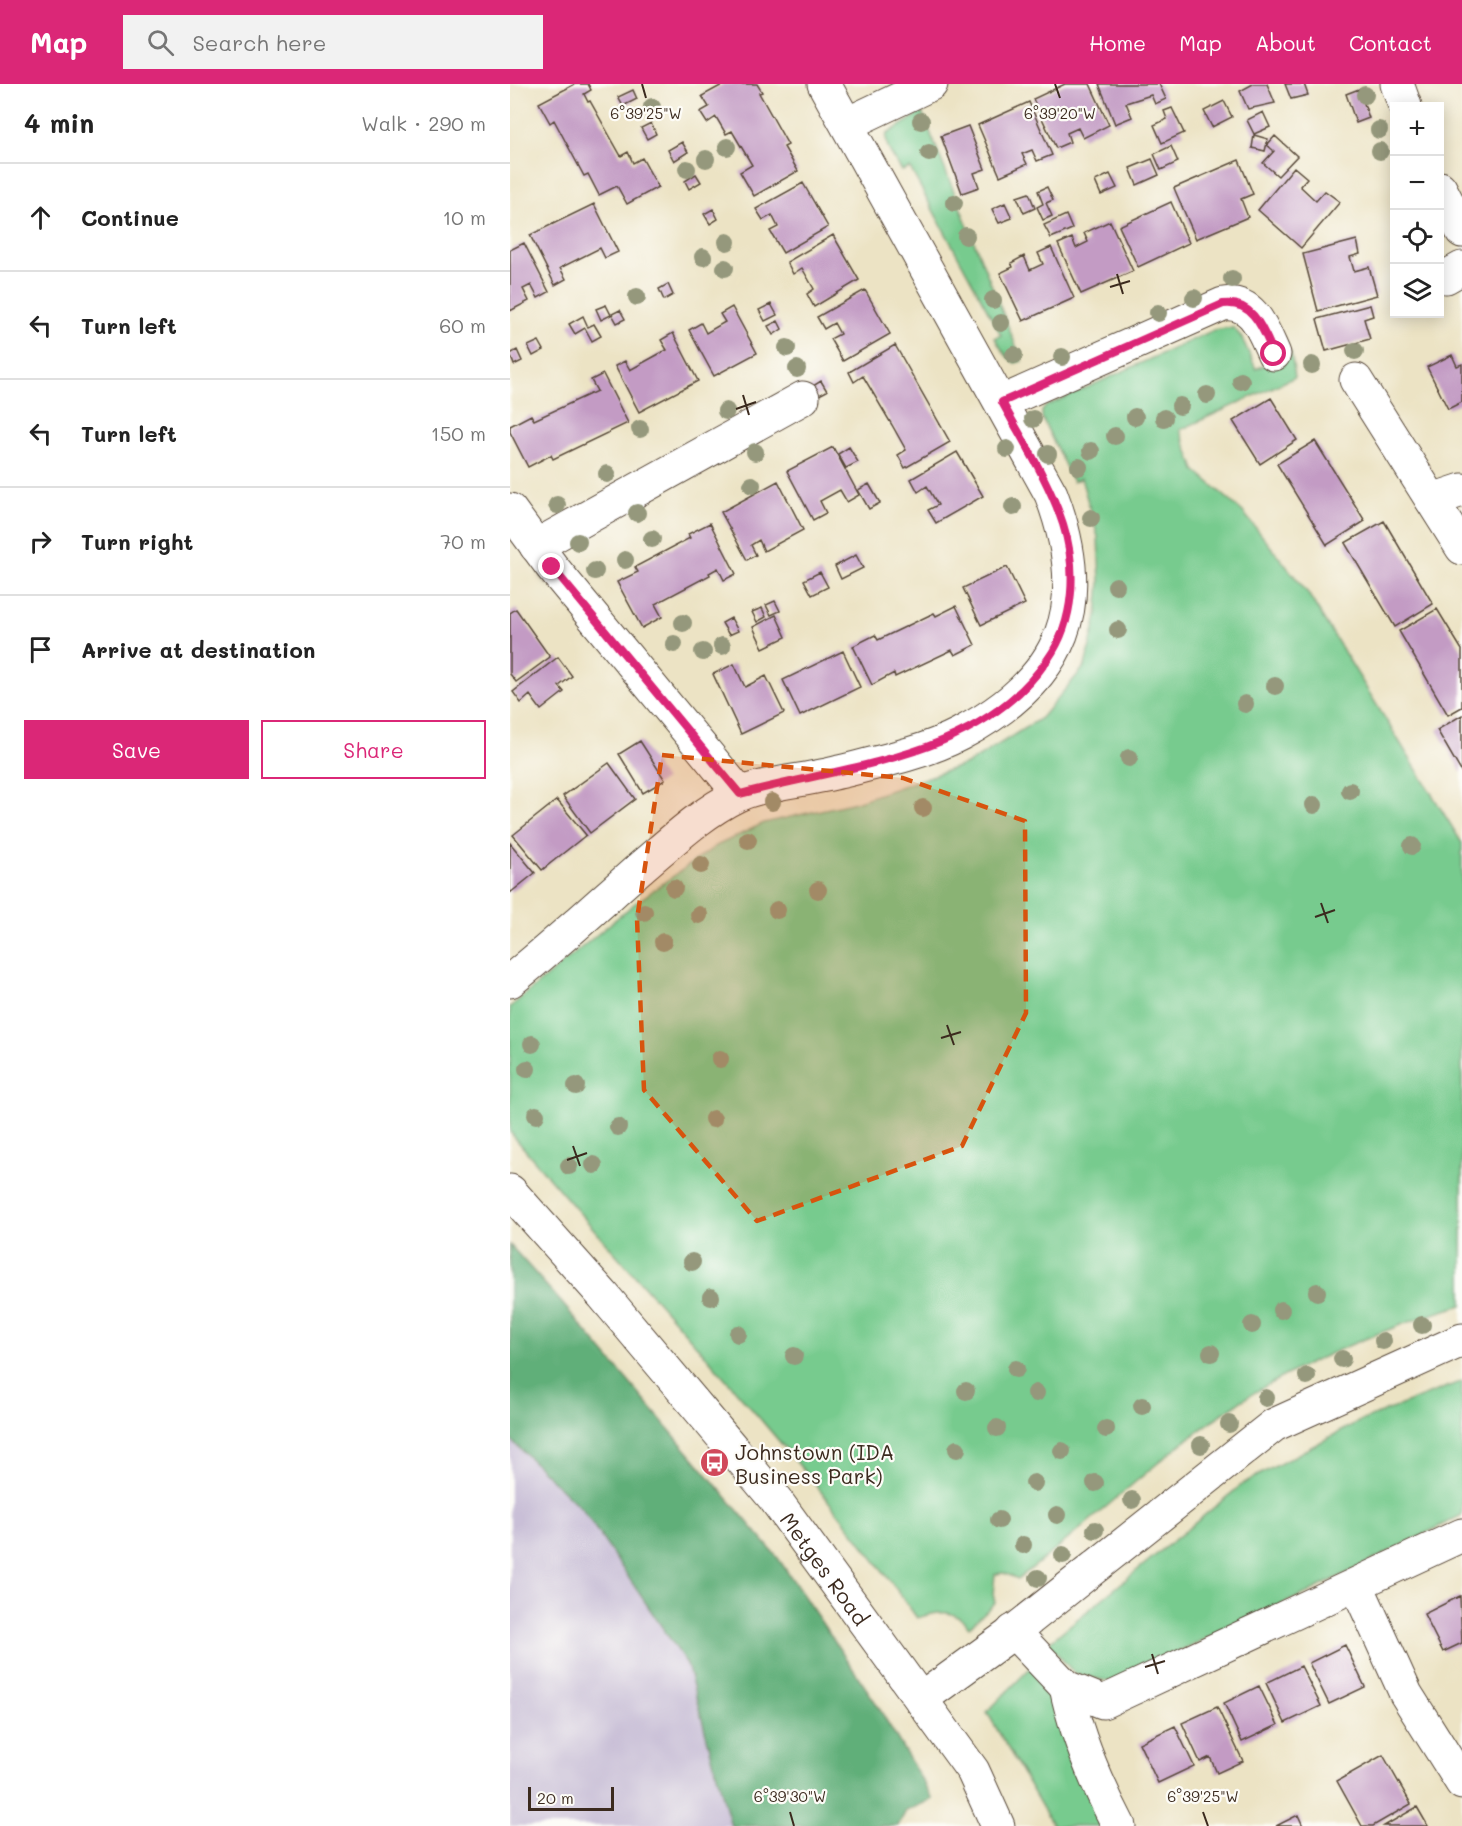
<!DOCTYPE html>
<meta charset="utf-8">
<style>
body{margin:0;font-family:Mali,sans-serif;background:#f2f2f2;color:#222}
.controls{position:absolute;right:18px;top:18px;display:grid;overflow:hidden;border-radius:0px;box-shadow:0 3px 15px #0003}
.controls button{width:54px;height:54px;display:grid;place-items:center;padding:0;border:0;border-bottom:2px solid #e0e0e0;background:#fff;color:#222;font:30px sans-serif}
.scale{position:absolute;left:18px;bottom:15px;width:86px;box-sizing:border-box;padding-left:6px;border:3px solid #3b2a1e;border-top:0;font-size:16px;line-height:21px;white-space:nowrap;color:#3b2a1e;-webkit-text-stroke:4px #fdfcf7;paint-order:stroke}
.stop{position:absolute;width:18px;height:18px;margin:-14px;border:4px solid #db2777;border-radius:50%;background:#fff}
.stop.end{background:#db2777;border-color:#fff;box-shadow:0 2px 6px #0008}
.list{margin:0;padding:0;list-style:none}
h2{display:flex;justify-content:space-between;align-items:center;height:78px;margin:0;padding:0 24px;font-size:26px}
h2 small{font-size:20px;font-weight:400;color:#767676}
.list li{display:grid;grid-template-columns:39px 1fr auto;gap:18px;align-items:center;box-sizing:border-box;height:108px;padding:0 24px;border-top:2px solid #e0e0e0}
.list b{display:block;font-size:22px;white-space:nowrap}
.list em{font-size:20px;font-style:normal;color:#767676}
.actions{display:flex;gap:12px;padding:18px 24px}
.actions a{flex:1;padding:14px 0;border:2px solid #db2777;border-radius:0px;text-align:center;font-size:21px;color:#db2777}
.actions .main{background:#db2777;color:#fff}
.icon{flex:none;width:33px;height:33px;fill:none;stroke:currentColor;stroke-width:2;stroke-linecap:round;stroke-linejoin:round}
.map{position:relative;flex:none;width:952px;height:1742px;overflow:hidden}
header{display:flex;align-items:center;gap:36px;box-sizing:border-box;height:84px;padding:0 30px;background:#db2777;color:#fff}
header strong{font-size:28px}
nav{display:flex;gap:33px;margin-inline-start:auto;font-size:21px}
.search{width:420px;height:54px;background:#f2f2f2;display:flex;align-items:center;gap:15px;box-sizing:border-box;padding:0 21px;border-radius:0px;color:#767676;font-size:22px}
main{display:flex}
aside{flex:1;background:#fff}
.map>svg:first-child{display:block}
.industrial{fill:#c9bfd7}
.green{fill:#77cb8e;stroke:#597a56;stroke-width:1.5}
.forest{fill:#61af79;stroke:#4e6c4c;stroke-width:1.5}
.building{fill:#c39bc4}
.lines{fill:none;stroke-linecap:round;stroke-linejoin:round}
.minor-casing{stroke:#564637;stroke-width:35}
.minor{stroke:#fff;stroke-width:33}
.tree{fill:#95987b}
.route{stroke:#db2777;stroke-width:8}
.marked{fill:#d7540e;fill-opacity:0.2;stroke:#d7540e;stroke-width:4.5;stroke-dasharray:12 8;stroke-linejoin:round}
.ticks{fill:none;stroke:#3b2a1e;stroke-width:2}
.labels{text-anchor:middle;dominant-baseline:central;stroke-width:4.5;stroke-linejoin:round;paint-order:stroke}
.poi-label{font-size:21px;fill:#3b2a1e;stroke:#fdfcf7;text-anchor:start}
.street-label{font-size:21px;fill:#3b2a1e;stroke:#fdfcf7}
.ticks-label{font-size:15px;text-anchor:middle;fill:#3b2a1e;stroke:#fdfcf7;stroke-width:4.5;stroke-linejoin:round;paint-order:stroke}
</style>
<header>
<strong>Map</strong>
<div class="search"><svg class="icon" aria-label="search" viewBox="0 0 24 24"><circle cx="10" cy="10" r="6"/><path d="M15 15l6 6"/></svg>Search here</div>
<nav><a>Home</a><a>Map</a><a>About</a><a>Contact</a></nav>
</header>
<main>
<aside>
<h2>4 min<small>Walk · 290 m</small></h2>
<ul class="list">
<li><svg class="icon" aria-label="ahead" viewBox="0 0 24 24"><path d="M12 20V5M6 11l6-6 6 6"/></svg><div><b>Continue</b></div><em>10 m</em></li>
<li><svg class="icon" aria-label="left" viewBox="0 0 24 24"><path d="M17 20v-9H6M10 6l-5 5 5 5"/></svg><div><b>Turn left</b></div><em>60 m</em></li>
<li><svg class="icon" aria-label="left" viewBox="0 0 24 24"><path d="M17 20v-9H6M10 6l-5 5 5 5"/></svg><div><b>Turn left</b></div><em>150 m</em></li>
<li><svg class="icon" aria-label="right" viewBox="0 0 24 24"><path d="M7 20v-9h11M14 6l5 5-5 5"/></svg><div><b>Turn right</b></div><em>70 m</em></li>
<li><svg class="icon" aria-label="arrive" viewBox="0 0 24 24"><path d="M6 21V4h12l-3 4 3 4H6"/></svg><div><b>Arrive at destination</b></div></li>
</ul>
<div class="actions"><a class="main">Save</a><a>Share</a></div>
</aside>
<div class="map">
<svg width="952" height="1742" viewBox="0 0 952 1742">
<rect width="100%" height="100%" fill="#fdfcf7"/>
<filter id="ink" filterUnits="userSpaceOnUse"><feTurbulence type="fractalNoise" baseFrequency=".0167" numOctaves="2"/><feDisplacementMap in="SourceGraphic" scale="12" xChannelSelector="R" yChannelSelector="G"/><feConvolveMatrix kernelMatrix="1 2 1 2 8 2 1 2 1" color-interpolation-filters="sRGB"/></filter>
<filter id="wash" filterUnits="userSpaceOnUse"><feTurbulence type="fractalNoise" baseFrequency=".008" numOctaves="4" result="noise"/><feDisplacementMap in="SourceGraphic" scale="24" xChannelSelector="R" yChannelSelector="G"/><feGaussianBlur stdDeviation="1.35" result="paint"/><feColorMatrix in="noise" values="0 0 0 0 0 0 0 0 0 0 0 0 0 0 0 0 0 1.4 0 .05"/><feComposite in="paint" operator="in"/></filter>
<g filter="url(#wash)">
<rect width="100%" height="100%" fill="#ece3c4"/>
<!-- industrial -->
<path class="industrial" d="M0,1355L73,1426L177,1580L221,1742H0Z"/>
<!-- green -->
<path class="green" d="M412,28L512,277L505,279C495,273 490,263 485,254L491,251L400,84L392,87C386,77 373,62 377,50Z
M716,244H724L732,254L746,285L781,268L785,293L670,346L685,386L733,428L797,508L952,759V1221C882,1241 789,1279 728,1319C649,1371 583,1439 508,1495L494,1489L485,1490L483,1510L485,1519L459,1543C444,1524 429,1527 407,1534C285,1361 136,1210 0,1048V923L124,820L206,762L254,739L346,718L459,679L531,634L575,582L587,532L590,498L588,453L571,394L563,398L532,334V327L536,322L704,246Z
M952,1297V1431L797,1509L600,1598L564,1589L538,1559L734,1399L848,1338Z
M524,1580L549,1610L594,1742H543L477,1628Z"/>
<!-- forest -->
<path class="forest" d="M0,1161L52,1219L268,1474L366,1619L423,1715L396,1727L388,1742H221L177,1580L73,1426L0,1355Z"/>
<g id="blocks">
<!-- building -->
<path class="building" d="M65,0H78L81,6L74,10L78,18L80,17L111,72L118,68L123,79L132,74L148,103L117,120L107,102L89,111L78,90L74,92L44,36L40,39L29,19Z
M214,0H247L252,8L249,9L278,61L274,63L288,87L244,112L230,88L242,81L222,47L216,50L206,33L197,39L190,28L199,23L192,12Z
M555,0H580L599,41L573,54L568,44L557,49L560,58L546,64L523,15Z
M589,0H649L656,15L645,20L641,11L616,19L622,33L605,40Z
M743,0H757L765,19L738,25L730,7Z
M775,0H794L798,11L781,15Z
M849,5L859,34L846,39L836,10Z
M123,6L127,15L113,22L108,13Z
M714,17L722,33L702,43L694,27Z
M519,18L542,71L527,77L522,66L512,70L517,80L490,92L468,41Z
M662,24L674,49L652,59L644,41L657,35L654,27Z
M753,28L760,43L744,50L737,36Z
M141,39L146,50L137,55L131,44Z
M458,42L475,85L464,89L469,103L452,109L431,52Z
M744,51L758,55L755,67L742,64Z
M765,52L787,72L768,92L753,79L764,67L757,61Z
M172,58L178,68L164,77L158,66Z
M661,62L668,78L651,86L644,70Z
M642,75L649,91L627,101L620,84Z
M729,76L743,110L731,115L738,133L686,155L664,104Z
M784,83L797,94L790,102L806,117L815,107L830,118L791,164L748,126Z
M186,90L191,98L179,105L175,97Z
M600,90L607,104L591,111L585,97Z
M293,99L318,143L273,169L260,147L268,143L262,131L253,136L246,125Z
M537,103L543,116L536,119L542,132L533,136L527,123L533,120L528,107Z
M519,109L525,124L514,129L507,113Z
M661,118L679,159L628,183L609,142Z
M495,119L502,134L489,139L482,125Z
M84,120L108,168L95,174L90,164L50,184L56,195L45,201L20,151Z
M203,125L208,135L200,140L194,130Z
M556,131L562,145L541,154L534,141Z
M600,137L623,187L571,210L548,160L562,154L566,164L578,158L574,149Z
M323,151L349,196L304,223L297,210L304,205L292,184L283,190L277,178Z
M847,156L850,170L840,173L844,187L859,183L867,211L808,227L793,170Z
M14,159L39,208L28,214L21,201L13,205L19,217L0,227V166Z
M541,163L564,214L513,237L490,189L503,183L501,179L514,172L520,186L533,180L528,169Z
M158,200L163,211L154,216L149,205Z
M355,206L380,250L333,277L320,255L330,250L324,239L314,245L307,233Z
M261,220L267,231L255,237L249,226Z
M96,221L101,231L91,236L86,225Z
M860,221L863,232L854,235L860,255L816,267L807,235Z
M222,223L247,269L204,292L179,246L191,239L196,249L215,238L210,230Z
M110,226L115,235L107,239L102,230Z
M73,232L78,243L84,240L91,252L82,257L75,244L65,250L59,240Z
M268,237L272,245L263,251L258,242Z
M163,249L188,297L129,328L105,282L115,277L120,286L149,270L157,266L151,256Z
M29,257L34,266L23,272L18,262Z
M385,261L440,358L395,384L388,371L396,366L382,341L353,292L344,298L339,288Z
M7,266L12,277L4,281L0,270Z
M942,271L947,282L952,280V318L938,325L917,283Z
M93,290L118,339L43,375L41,371L18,383L0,348V342L21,331L24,336L87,307L81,296Z
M311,297L317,307L300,316L295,307Z
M761,314L787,356L750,380L723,337Z
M805,357L855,437L817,461L767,380Z
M323,363L349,411L337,418L330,406L310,417L316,429L303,436L277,387Z
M339,363L348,378L336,384L328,370Z
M447,368L473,412L426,439L418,426L428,421L417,402L408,408L401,395Z
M268,397L293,446L254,467L249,456L241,461L246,471L237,476L211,428Z
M359,400L370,419L359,425L348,406Z
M874,437L923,520L885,543L835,459Z
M200,439L226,490L214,496L208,484L199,489L200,491L145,520L152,533L132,544L107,498L128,488L125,483L180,454L178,450Z
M346,471L353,484L331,495L325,482Z
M497,483L515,520L471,541L453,504Z
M310,488L318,503L302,511L294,496Z
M265,517L270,527L261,531L256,521Z
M446,522L465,561L445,571L442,566L385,593L384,589L362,601L343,562L365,551L368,556L424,529L426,532Z
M252,524L256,533L247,538L242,528Z
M6,525L40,573L6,598L0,590V529Z
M927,525L952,566V623L938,631L889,547Z
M266,531L276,553L253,564L243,543Z
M221,534L228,547L219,551L212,539Z
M333,567L350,603L290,632L273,596Z
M48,573L62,592L49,602L54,608L31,626L20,611L11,619L3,608Z
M224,580L235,603L256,592L274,629L231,650L203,590Z
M952,631V689L927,646Z
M130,657L155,696L133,709L109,670Z
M99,679L125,715L80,749L53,712Z
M47,716L76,751L32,786L3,751Z
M0,759L25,789L0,809Z
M950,1512L952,1559L933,1568L914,1530Z
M835,1561L855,1603L819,1620L799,1579Z
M791,1582L811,1622L775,1639L756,1599Z
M749,1602L768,1641L732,1658L714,1619Z
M707,1623L733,1677L707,1689L700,1673L690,1678L672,1639Z
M665,1642L684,1682L648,1699L629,1659Z
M873,1671L901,1720L863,1742H852L827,1697Z
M907,1723L918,1742H874Z
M788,1731L793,1742H766Z"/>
</g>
</g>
<g filter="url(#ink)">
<use href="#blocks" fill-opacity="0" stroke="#564637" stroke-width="1.5"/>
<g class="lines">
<defs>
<g id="minor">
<path d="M887,0L895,22"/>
<path d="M337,40L421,0"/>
<path d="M930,104L952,147"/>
<path d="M936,193L952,184"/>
<path d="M846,296L952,464"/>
<path d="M492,318L713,220C744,216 753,246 764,270"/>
<path d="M922,416L952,406"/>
<path d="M0,426L42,483L230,710"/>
<path d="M26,462L293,314"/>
<path d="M0,897C45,861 87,822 130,784C161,758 191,729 228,711C252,699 301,696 329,688C369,678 414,669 450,650C556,594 583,520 541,410L314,0"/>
<path id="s1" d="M0,1107L93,1211L265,1415L463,1687L488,1742"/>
<path d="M847,1502L896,1610L952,1699"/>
<path d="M503,1547L556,1603L593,1618L952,1451"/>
<path d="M556,1603C566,1652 586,1698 609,1742"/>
<path d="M411,1615L498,1552L764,1341L952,1256"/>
</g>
</defs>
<!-- minor casing -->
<use href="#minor" class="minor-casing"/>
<!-- minor -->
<use href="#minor" class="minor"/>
</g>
<!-- trees -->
<g class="tree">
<circle cx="855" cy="11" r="9"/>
<circle cx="142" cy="23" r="9"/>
<circle cx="411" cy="37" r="9"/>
<circle cx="869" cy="46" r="9"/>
<circle cx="217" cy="63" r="9"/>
<circle cx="870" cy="67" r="9"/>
<circle cx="419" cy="69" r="9"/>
<circle cx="196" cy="75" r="9"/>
<circle cx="177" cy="85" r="9"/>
<circle cx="444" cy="119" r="9"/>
<circle cx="456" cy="152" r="9"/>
<circle cx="217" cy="158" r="9"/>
<circle cx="193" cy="173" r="9"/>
<circle cx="215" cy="184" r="9"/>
<circle cx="722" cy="195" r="9"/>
<circle cx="127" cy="213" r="9"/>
<circle cx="684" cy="214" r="9"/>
<circle cx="483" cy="216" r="9"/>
<circle cx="648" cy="229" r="9"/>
<circle cx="491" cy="239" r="9"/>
<circle cx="277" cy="264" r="9"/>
<circle cx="845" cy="267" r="9"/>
<circle cx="504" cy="271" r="9"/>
<circle cx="552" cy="273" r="9"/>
<circle cx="802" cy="281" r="9"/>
<circle cx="287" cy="285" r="9"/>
<circle cx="731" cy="297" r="9"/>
<circle cx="697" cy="311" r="9"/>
<circle cx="670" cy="322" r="9"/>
<circle cx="216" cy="327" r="9"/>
<circle cx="625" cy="333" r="9"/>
<circle cx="654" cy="334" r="9"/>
<circle cx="523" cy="335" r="9"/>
<circle cx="130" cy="345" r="9"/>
<circle cx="605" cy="352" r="9"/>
<circle cx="497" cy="365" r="9"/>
<circle cx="581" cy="367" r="9"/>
<circle cx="245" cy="368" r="9"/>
<circle cx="538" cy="370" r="9"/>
<circle cx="569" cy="383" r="9"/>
<circle cx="97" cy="390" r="9"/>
<circle cx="242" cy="401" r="9"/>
<circle cx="47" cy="421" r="9"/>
<circle cx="503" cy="423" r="9"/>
<circle cx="127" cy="429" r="9"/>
<circle cx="581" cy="434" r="9"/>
<circle cx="142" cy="455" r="9"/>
<circle cx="68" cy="458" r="9"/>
<circle cx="115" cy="476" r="9"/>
<circle cx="85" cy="487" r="9"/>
<circle cx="606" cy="502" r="9"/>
<circle cx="173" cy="539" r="9"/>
<circle cx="608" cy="546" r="9"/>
<circle cx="164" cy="560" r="9"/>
<circle cx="212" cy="562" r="9"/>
<circle cx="193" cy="568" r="9"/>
<circle cx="765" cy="602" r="9"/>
<circle cx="735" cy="620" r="9"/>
<circle cx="619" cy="674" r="9"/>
<circle cx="840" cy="707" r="9"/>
<circle cx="262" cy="718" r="9"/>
<circle cx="804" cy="721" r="9"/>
<circle cx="413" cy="724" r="9"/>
<circle cx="238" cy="756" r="9"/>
<circle cx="902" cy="762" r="9"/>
<circle cx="191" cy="781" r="9"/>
<circle cx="164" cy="804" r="9"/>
<circle cx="308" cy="806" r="9"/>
<circle cx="267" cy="826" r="9"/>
<circle cx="134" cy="828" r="9"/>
<circle cx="189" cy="831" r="9"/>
<circle cx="153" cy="858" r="9"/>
<circle cx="22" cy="960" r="9"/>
<circle cx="210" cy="975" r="9"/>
<circle cx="17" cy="985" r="9"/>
<circle cx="66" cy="1002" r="9"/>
<circle cx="26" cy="1031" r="9"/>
<circle cx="203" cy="1035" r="9"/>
<circle cx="108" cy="1043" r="9"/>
<circle cx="84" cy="1081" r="9"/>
<circle cx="59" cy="1082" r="9"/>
<circle cx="182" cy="1178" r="9"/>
<circle cx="807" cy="1208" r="9"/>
<circle cx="201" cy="1213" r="9"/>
<circle cx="771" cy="1226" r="9"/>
<circle cx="742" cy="1241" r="9"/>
<circle cx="912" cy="1241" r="9"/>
<circle cx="228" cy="1250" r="9"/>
<circle cx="873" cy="1257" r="9"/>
<circle cx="701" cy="1269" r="9"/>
<circle cx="284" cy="1272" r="9"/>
<circle cx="832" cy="1275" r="9"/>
<circle cx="506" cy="1285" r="9"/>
<circle cx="797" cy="1292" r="9"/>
<circle cx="456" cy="1307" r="9"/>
<circle cx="526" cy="1309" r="9"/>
<circle cx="756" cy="1314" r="9"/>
<circle cx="632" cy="1322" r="9"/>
<circle cx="719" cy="1340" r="9"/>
<circle cx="487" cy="1344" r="9"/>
<circle cx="596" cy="1345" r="9"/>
<circle cx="691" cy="1361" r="9"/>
<circle cx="447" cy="1365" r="9"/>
<circle cx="552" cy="1367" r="9"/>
<circle cx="524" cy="1399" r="9"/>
<circle cx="585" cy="1399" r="9"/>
<circle cx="622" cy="1416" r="9"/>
<circle cx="547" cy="1431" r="9"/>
<circle cx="489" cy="1436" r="9"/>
<circle cx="585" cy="1446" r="9"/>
<circle cx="513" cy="1461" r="9"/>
<circle cx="553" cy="1471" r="9"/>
<circle cx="528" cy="1494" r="9"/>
</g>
</g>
<g class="lines" filter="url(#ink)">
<!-- route -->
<path class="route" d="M42,483L230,710C336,681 470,675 538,575C565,537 567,484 553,440C539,397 513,357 492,318L713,220C744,216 753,246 764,270"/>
</g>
<!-- marked area -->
<path class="marked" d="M152,671L393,694L515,737L516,929L452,1062L247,1137L134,1006L127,835Z"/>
<!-- ticks -->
<path class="ticks" d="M132,0L136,14M545,0L550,14M607,190L613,210M600,203L620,197M233,311L239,331M226,325L246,318M811,819L818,839M805,833L825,826M437,941L444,961M431,954L451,948M63,1062L70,1082M57,1076L77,1069M642,1570L648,1590M635,1583L655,1577M280,1728L284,1742M693,1728L698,1742"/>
<!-- icons -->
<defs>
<symbol id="bus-disc" viewBox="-11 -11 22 22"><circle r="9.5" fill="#d1495b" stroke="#fdfcf7"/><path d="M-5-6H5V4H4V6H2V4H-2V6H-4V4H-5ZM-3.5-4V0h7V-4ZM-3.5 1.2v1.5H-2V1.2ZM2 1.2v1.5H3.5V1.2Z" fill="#fff"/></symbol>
</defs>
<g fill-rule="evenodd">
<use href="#bus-disc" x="188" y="1362" width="33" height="33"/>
</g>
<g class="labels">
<!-- poi labels -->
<g class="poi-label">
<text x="225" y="1367">Johnstown (IDA<tspan x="225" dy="24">Business Park)</tspan></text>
</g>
<!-- street labels -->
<g class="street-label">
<text stroke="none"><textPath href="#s1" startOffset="492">Metges Road</textPath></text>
</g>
</g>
<g class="ticks-label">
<text x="136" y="35">6°39'25"W</text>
<text x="550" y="35">6°39'20"W</text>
<text x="280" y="1718">6°39'30"W</text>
<text x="693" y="1718">6°39'25"W</text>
</g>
</svg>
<div class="controls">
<button>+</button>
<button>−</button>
<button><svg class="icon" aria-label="locate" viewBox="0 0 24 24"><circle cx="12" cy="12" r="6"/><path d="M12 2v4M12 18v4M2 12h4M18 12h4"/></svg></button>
<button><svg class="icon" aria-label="layers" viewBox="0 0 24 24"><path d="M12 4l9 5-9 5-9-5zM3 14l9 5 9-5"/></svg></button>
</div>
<div class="scale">20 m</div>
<div class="stop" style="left:764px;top:270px"></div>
<div class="stop end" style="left:42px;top:483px"></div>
</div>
</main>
